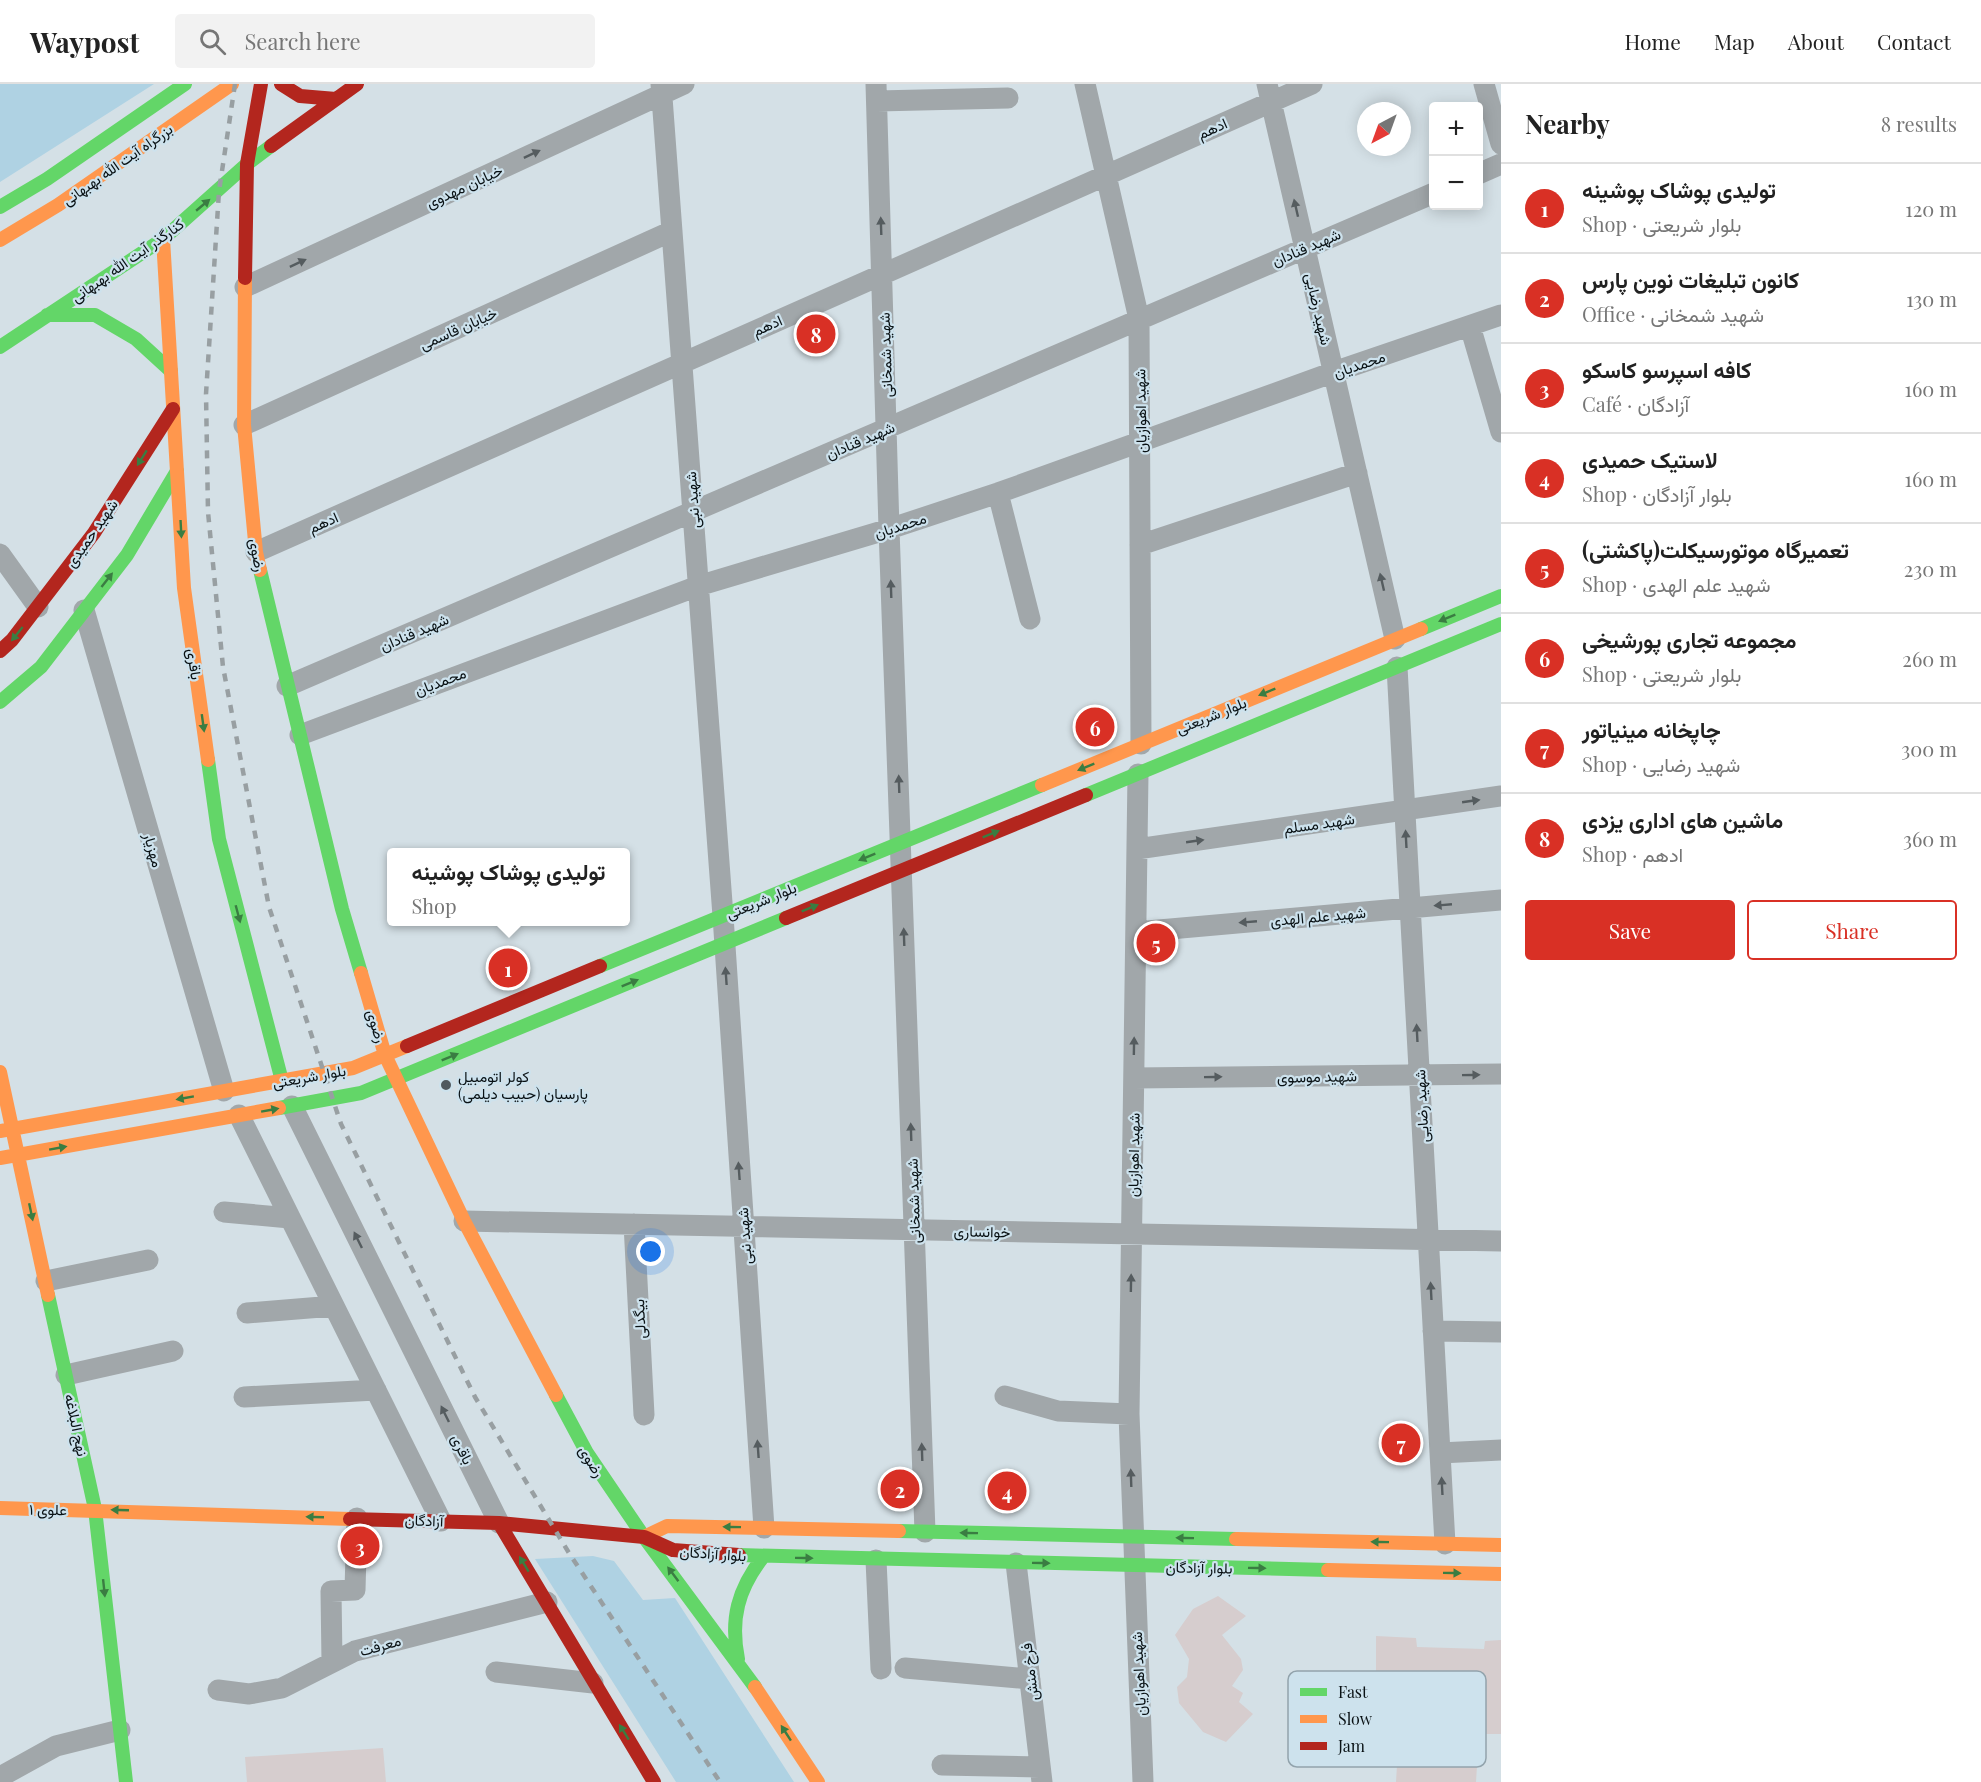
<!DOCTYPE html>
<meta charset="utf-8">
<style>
body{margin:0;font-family:"Playfair Display",Vazirmatn,serif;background:#f2f2f2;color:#222}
.controls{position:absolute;right:18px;top:18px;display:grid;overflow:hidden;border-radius:6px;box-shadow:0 3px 15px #0003}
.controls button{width:54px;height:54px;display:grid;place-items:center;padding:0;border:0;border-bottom:2px solid #e0e0e0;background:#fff;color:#222;font:30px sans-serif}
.compass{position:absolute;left:1357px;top:18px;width:54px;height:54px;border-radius:50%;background:#fff;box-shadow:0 3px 15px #0003;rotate:221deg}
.you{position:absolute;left:651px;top:1168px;width:21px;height:21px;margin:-15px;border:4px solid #fff;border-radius:50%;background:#1a73e8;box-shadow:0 0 0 9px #1a73e833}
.badge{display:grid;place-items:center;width:39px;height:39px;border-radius:50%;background:#d93025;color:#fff;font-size:20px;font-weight:700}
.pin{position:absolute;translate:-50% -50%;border:3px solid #fff;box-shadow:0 2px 6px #0006}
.popup{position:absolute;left:387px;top:764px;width:243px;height:78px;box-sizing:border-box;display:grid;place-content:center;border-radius:6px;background:#fff;filter:drop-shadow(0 2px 4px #0005);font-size:20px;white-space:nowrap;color:#767676}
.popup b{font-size:22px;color:#222}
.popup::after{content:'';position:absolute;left:50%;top:100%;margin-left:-12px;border:12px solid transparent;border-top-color:#fff}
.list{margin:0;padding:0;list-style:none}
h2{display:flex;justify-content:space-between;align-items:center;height:78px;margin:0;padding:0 24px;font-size:26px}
h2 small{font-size:20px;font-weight:400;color:#767676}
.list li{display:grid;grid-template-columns:39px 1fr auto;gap:18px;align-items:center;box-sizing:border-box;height:90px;padding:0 24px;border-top:2px solid #e0e0e0}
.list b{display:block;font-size:22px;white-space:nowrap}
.list p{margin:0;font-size:20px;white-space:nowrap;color:#767676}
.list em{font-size:20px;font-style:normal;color:#767676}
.actions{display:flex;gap:12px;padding:18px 24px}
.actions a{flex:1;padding:14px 0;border:2px solid #d93025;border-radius:6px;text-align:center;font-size:21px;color:#d93025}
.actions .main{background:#d93025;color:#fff}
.icon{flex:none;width:33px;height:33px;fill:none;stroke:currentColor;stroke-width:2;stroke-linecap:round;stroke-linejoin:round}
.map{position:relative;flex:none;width:1501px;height:1698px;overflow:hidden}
header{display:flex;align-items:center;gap:36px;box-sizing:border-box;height:84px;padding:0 30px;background:#fff;border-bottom:2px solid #e0e0e0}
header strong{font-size:28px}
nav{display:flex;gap:33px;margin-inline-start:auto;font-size:21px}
.search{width:420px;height:54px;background:#f2f2f2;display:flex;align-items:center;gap:15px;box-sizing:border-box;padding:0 21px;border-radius:6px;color:#767676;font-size:22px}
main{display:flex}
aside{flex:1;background:#fff}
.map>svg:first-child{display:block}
.green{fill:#afd2e3}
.building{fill:#d6cdce}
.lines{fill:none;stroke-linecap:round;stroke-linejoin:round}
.street{stroke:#a1a7aa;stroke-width:21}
.fast{stroke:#63d668;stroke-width:14}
.slow{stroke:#ff974d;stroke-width:14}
.jam{stroke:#b3261e;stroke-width:14}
.rail{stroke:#989fa2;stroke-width:4.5;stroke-dasharray:8 8;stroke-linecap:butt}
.oneway{fill:#555c5f}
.oneway2{fill:#3a7d42}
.poi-dot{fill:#50595e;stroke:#cde2ed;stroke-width:2}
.labels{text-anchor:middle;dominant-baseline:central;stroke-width:4.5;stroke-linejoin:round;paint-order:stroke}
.street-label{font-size:15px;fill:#091114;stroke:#cde2ed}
.poi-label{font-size:15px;fill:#091114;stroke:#cde2ed;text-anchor:start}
.key{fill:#cde2ed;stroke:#92a3ac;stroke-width:1.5}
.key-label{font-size:16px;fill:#091114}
</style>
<header>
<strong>Waypost</strong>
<div class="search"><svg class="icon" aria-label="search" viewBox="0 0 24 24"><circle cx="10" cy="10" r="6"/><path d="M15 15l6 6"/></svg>Search here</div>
<nav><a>Home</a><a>Map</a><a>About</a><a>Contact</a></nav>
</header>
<main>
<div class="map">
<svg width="1501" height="1698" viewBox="0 0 1501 1698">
<rect width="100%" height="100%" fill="#d4e0e6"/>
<!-- green -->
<path class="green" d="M0,0H154L0,98Z
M593,1472L614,1477L643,1516L675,1514L794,1698H676L535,1475Z"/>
<!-- building -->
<path class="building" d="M1218,1512L1246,1532L1222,1551L1241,1575L1243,1586L1232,1602L1243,1609L1239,1618L1253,1630L1226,1658L1203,1648L1179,1619L1177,1603L1187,1593L1189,1575L1175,1551L1193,1525Z
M1376,1552L1416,1554L1417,1563L1484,1565L1485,1557L1501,1556V1650H1479L1476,1698H1396L1399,1648L1418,1651L1419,1631L1422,1624L1410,1609L1400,1614L1376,1609Z
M383,1664L386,1698H247L245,1673Z"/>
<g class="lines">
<!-- street -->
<path class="street" d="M661,0L723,832L764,1444
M876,0L889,445L925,1448
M1085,0L1139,235L1141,660
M1267,0L1395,555
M1484,0L1501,60
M877,17L1008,14
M1478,90L1501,80
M245,203L684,0
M1470,242L1501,348
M244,341L672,147
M998,409L1030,535
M1140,461L1357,389
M256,468L1312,0
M0,470L38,523
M84,526L224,1007
M1397,583L1445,1460
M287,602L1434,109
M300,651L698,502L889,445L998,409L1334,288L1501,231
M1138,690L1129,1330L1143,1698
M1137,765L1501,712
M1136,848L1501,816
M1134,994L1501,990
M292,1022L499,1439
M239,1031L441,1437
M224,1128L290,1134
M464,1137L1501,1157
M634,1140L644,1331
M46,1197L148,1176
M247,1229L334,1222
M1433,1247L1501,1248
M66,1291L173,1267
M1005,1312L1058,1327L1129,1330
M244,1313L376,1306
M1440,1369L1501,1366
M876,1476L881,1585
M1016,1479L1042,1698
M332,1578L331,1507L355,1506L357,1434
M905,1584L1030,1595
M496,1588L593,1599
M218,1606L249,1610L282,1604L355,1567L547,1518
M942,1681L1040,1683
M0,1693L56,1662L120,1646"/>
<!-- fast -->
<path class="fast" d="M0,123L47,95L185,0
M47,231H95L136,255L171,287
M0,263L163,155L247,80L271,62
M260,486L342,825L361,889
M1421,545L1501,512
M0,618L41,583L127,471L177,387
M208,676L219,755L282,997
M1086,711L1501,540
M600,882L1042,701
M279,1024L361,1009L786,834
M48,1211L95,1425L126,1698
M556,1311L587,1369L644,1453L755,1603
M899,1447L1236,1455
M739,1471L1328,1486
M738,1575C730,1535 738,1505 763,1473"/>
<!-- slow -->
<path class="slow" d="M163,155L184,504L208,676
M0,156L58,121L232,0
M245,194L244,341L256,468L260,486
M1042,701L1421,545
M361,889L385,971L464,1137L556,1311
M0,988L48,1211
M0,1047L353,984L407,962
M0,1074L279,1024
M0,1424L350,1435
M644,1453L667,1442L899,1447
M1236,1455L1501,1461
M1328,1486L1501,1490
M755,1603L818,1698"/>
<!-- jam -->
<path class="jam" d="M281,0L300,12L336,15
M271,62L357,0
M245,194L247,80L261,0
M0,567L12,556L94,449L173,325
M786,834L1086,711
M407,962L600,882
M350,1435L499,1439L644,1453L673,1466L739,1471
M499,1439L654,1698"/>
<!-- rail -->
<path class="rail" d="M235,0L219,107L206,310L208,428L223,583L269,823L341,1040L475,1313L569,1469L720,1698"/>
</g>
<!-- one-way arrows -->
<defs><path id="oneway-solid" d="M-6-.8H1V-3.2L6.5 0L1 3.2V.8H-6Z" transform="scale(1.5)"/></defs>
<g class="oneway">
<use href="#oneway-solid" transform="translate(532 70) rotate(-25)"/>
<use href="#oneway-solid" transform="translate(1296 124) rotate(-103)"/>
<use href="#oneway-solid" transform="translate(881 142) rotate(-92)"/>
<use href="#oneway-solid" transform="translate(298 179) rotate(-25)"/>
<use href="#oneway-solid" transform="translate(1382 498) rotate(-103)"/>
<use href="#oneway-solid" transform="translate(891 505) rotate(-92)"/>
<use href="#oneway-solid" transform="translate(899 700) rotate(-92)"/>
<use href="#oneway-solid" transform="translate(1471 717) rotate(-8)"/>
<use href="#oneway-solid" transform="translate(1406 755) rotate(-93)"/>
<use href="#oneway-solid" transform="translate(1195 757) rotate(-8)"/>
<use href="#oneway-solid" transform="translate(1443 821) rotate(175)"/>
<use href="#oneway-solid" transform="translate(1248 838) rotate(175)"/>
<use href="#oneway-solid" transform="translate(904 853) rotate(-92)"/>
<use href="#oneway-solid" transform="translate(726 892) rotate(-94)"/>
<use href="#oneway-solid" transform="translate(1417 949) rotate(-93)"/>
<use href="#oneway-solid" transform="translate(1134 962) rotate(-89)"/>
<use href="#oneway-solid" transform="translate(1471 991) rotate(-1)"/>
<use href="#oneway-solid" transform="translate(1213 993) rotate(-1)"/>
<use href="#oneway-solid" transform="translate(911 1048) rotate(-92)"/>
<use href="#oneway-solid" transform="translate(739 1087) rotate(-94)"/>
<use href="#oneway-solid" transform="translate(358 1156) rotate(-116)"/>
<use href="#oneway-solid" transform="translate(1131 1199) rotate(-89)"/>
<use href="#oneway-solid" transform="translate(1431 1207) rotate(-93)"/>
<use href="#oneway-solid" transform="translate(445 1330) rotate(-116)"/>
<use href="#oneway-solid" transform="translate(758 1365) rotate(-94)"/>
<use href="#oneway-solid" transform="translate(922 1368) rotate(-92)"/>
<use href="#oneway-solid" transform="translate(1131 1394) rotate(-92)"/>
<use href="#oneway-solid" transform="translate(1442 1402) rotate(-93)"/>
</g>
<g class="oneway2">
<use href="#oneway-solid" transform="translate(203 121) rotate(-40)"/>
<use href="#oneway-solid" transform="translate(142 374) rotate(122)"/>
<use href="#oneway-solid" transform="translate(181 445) rotate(87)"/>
<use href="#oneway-solid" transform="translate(107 496) rotate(-52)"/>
<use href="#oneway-solid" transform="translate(1447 534) rotate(158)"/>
<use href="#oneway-solid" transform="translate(17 550) rotate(129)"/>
<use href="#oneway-solid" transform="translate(1267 608) rotate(158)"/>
<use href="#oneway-solid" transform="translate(203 639) rotate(82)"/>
<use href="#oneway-solid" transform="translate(1086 683) rotate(158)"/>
<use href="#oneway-solid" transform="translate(991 750) rotate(-22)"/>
<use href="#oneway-solid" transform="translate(867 773) rotate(158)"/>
<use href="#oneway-solid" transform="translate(810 824) rotate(-22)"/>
<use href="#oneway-solid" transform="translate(238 830) rotate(75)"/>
<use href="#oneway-solid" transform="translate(630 899) rotate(-22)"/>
<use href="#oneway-solid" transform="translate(450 973) rotate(-22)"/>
<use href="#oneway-solid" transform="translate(185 1014) rotate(170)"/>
<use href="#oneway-solid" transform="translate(270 1026) rotate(-10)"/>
<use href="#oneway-solid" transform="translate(58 1064) rotate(-10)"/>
<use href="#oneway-solid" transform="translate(31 1128) rotate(78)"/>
<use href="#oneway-solid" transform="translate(120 1426) rotate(-178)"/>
<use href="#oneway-solid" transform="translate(315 1433) rotate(-178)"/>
<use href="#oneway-solid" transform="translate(732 1443) rotate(-179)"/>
<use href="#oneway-solid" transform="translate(969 1449) rotate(-179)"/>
<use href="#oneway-solid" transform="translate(1185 1454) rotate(-179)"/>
<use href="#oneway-solid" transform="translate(1380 1458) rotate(-179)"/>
<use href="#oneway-solid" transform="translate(804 1474) rotate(1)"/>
<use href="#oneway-solid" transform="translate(1041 1479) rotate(1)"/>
<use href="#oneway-solid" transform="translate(524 1480) rotate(-121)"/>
<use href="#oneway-solid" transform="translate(1257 1484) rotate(1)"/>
<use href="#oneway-solid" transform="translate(1452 1489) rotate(1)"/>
<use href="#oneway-solid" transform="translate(673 1490) rotate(-127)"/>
<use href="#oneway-solid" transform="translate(104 1504) rotate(84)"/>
<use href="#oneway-solid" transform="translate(624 1648) rotate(-122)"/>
<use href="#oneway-solid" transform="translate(786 1649) rotate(-123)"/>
</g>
<!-- markers -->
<circle class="poi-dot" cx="446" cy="1001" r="6"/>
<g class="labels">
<!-- street labels -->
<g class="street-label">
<text transform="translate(1212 44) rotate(-24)">ادهم</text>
<text transform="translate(117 80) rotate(-35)">بزرگراه آیت الله بهبهانی</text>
<text transform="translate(464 102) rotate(-25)">خیابان مهدوی</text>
<text transform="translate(1306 163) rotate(-23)">شهید قنادان</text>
<text transform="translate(127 176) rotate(-35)">کنارگذر آیت الله بهبهانی</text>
<text transform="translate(1319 225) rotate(77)">شهید رضایی</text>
<text transform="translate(767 241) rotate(-24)">ادهم</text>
<text transform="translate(458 244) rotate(-24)">خیابان قاسمی</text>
<text transform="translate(885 271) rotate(-92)">شهید شمخانی</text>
<text transform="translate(1359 280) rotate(-19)">محمدیان</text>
<text transform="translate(1140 327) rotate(-91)">شهید اهوازیان</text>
<text transform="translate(860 356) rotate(-23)">شهید قنادان</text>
<text transform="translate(692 416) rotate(-94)">شهید نبی</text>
<text transform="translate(323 438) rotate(-24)">ادهم</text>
<text transform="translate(900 441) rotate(-18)">محمدیان</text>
<text transform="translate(91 449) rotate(-55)">شهید حمیدی</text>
<text transform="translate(258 471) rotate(80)">رضوی</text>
<text transform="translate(414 548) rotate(-23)">شهید قنادان</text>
<text transform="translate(195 580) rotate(82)">باقری</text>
<text transform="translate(440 597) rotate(-21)">محمدیان</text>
<text transform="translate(1211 631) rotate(-22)">بلوار شریعتی</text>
<text transform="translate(1319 739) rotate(-8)">شهید مسلم</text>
<text transform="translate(154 766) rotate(74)">مهزیار</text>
<text transform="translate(761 816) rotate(-22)">بلوار شریعتی</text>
<text transform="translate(1318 832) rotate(-5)">شهید علم الهدی</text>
<text transform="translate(377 942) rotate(73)">رضوی</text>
<text transform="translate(309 992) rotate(-10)">بلوار شریعتی</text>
<text transform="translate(1317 992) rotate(-1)">شهید موسوی</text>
<text transform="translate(1421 1022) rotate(-93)">شهید رضایی</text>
<text transform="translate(1133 1071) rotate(-89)">شهید اهوازیان</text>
<text transform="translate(913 1117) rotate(-92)">شهید شمخانی</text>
<text transform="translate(982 1147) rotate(1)">خوانساری</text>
<text transform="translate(744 1152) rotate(-94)">شهید نبی</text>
<text transform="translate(639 1235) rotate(-93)">بیگدلی</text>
<text transform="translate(77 1341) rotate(78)">نهج البلاغه</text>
<text transform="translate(463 1365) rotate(64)">باقری</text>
<text transform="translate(592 1377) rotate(58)">رضوی</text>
<text transform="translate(48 1425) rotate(1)">علوی ۱</text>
<text transform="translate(424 1436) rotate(2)">آزادگان</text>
<text transform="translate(713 1469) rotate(4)">بلوار آزادگان</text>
<text transform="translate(1199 1483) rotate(1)">بلوار آزادگان</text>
<text transform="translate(380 1561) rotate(-16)">معرفت</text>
<text transform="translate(1029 1588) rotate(-97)">فرخ منش</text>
<text transform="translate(1138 1590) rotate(-93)">شهید اهوازیان</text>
</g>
<!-- poi labels -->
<g class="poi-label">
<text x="458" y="992">کولر اتومبیل<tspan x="458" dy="17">پارسیان (حبیب دیلمی)</tspan></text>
</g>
</g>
<!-- legend -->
<rect x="1288" y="1587" width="198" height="96" rx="9" class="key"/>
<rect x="1300" y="1604" width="27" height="8" fill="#63d668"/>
<rect x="1300" y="1631" width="27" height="8" fill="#ff974d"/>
<rect x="1300" y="1658" width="27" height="8" fill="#b3261e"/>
<g class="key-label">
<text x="1338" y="1614">Fast</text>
<text x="1338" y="1641">Slow</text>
<text x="1338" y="1668">Jam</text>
</g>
</svg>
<div class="controls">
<button>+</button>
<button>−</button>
</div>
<svg class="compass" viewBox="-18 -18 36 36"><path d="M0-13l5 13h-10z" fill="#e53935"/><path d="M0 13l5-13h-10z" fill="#767676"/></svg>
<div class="you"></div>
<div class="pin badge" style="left:508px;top:884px">1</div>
<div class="popup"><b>تولیدی پوشاک پوشینه</b>Shop</div>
<div class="pin badge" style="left:900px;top:1405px">2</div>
<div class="pin badge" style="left:360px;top:1462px">3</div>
<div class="pin badge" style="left:1007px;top:1407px">4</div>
<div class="pin badge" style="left:1156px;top:859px">5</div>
<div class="pin badge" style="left:1095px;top:643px">6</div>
<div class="pin badge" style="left:1401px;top:1359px">7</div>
<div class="pin badge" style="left:816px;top:250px">8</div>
</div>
<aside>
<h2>Nearby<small>8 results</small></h2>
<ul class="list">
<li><span class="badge">1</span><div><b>تولیدی پوشاک پوشینه</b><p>Shop · بلوار شریعتی</p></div><em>120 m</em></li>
<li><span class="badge">2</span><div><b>کانون تبلیغات نوین پارس</b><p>Office · شهید شمخانی</p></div><em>130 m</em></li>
<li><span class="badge">3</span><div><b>کافه اسپرسو کاسکو</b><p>Café · آزادگان</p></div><em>160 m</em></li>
<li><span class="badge">4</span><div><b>لاستیک حمیدی</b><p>Shop · بلوار آزادگان</p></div><em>160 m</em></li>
<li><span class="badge">5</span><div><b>تعمیرگاه موتورسیکلت(پاکشتی)</b><p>Shop · شهید علم الهدی</p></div><em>230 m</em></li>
<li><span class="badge">6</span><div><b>مجموعه تجاری پورشیخی</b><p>Shop · بلوار شریعتی</p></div><em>260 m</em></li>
<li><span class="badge">7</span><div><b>چاپخانه مینیاتور</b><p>Shop · شهید رضایی</p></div><em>300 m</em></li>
<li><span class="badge">8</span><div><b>ماشین های اداری یزدی</b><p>Shop · ادهم</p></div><em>360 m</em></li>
</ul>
<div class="actions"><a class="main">Save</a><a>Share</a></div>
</aside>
</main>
